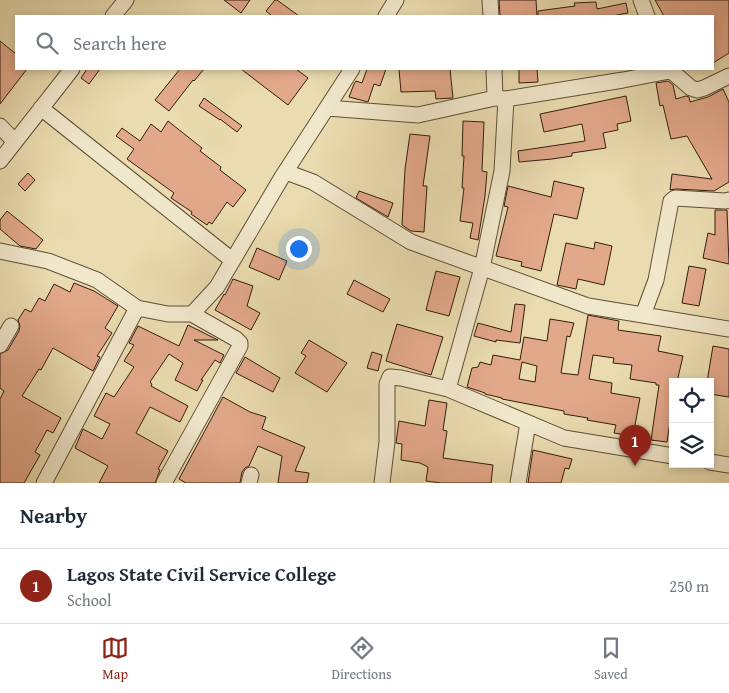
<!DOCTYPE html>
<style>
body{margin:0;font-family:"Gentium Book Plus",serif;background:#f2f2f3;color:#1f2937}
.controls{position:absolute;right:15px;bottom:15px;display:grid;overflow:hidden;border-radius:0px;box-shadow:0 2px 8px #0003}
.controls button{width:45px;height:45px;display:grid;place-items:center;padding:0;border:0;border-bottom:1px solid #e0e1e3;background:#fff;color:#1f2937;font:25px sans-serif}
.you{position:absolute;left:298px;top:248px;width:18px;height:18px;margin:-12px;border:4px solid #fff;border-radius:50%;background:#1a73e8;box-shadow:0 0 0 8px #1a73e833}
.badge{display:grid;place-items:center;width:32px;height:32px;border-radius:50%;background:#8f2418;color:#fff;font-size:16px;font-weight:700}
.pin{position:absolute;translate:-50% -41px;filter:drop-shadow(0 1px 2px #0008)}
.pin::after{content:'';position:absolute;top:26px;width:18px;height:15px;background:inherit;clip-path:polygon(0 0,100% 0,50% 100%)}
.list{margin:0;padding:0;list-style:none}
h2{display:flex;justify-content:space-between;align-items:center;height:65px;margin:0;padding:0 20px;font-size:21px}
h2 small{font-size:16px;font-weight:400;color:#747a83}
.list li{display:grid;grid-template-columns:32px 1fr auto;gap:15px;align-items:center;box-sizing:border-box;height:75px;padding:0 20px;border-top:1px solid #e0e1e3}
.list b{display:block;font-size:19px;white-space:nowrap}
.list p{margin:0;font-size:16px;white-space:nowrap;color:#747a83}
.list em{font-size:16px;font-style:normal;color:#747a83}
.icon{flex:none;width:28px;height:28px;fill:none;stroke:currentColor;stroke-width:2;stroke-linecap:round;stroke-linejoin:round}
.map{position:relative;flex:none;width:729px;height:483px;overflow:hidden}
.search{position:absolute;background:#fff;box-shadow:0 2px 8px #0003;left:15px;right:15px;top:15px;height:55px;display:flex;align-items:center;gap:12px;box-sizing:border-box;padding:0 18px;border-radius:0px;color:#747a83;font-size:19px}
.sheet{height:140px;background:#fff}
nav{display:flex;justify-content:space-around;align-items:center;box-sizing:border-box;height:70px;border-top:1px solid #e0e1e3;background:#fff;font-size:14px;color:#747a83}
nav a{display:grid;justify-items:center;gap:2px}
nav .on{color:#8f2418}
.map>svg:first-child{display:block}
.building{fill:#e2a88a;stroke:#331d0c;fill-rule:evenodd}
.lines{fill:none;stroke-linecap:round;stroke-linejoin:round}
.minor-casing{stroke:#614d35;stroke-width:17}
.minor{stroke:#f1e8cc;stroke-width:15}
</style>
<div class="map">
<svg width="729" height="483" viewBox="0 0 729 483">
<rect width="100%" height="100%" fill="#eadcb0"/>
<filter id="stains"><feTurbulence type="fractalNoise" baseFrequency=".004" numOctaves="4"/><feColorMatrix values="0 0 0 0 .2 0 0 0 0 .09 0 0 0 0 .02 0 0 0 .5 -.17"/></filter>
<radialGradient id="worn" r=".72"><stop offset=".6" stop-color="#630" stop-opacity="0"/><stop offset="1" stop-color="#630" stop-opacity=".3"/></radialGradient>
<!-- building -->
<path class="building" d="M224,0H250L241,13Z
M275,0H277L299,16H272L266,11Z
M499,0H536L537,16H500Z
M655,0H729V53L713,63V16H664Z
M596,2L597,9L626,3L628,13L612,16H538V11L575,6L574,3Z
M0,41L16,54V69H27L0,104Z
M87,69H100L89,84L81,78Z
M180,69H204L194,81L193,80L169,111L155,100Z
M241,69H296L308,78L288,105Z
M367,69H386L380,86L374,84L368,102L349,97L354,84L356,81L362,83Z
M399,69H450L453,98L436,99L435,91L401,92Z
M519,69H537L538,82L519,83Z
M668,81L673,85L676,99L686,96L689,97L690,102L708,97L723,89L729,102V182L714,191L676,189L670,190L672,174L712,179L687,136L671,139L663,105L660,106L656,83Z
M626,96L631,121L617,124L618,130L603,133L606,148L572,153V156L552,159L519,162L518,151L585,141L582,124L544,132L540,114Z
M204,98L242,126L237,132L220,119V120L199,106Z
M168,121L202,148L200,151L221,167L220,170L246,190L233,207L227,202L212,224L209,222L207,225L191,214L192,212L171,198L174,193L127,159L134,149L116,136L122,128L140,141L151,124L161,132Z
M463,121L484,122L482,171L487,172L485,196L478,240L470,238L473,223L460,221L464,188H462L464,156H462Z
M410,134L430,136L423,186H427L424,232L411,231L402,225L405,169Z
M28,173L35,180L25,191L18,184Z
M554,181L584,188L577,219L554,214L541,271L521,266L522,262L496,256L508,207L504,206L508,186L551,197Z
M359,191L393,203L388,217L356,198Z
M715,210H727L729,264L703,258L708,233L715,235Z
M7,211L43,240L36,249L20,246L0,229V220Z
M595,242L612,246L604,285L578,279L576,289L557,285L566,243L594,249Z
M257,248L287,261L279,280L249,267Z
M689,266L706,269L699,306L682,303Z
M436,271L460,277L449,316L426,310Z
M233,279L253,286L247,306L260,313L251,330L215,310L224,294L225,295Z
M354,280L390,299L383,312L347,294Z
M74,283L94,291L118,306L105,328L112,333L97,356L100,357L93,371L53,348L41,370L39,369L22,396L61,418L53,433L47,430L35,452L40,455L24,483H0V399L4,391L0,388V354L8,350L19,331L20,326L18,320L25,309L31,312L39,298L45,301L54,284L70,292Z
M515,304L525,305L520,343L496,340V342L474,336L478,323L511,332Z
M588,315L619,321L618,330L661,336L658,351L683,356L677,382H673V402L667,442L651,440L659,385H656V383L630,379L632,365L613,363L614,358L593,355L589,379L612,383L611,393L640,398L633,436L614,433L616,425L587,420L588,418L564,414V411L502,399V398L485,394V393L467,387L472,368L478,367L480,362L491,365L493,355L520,360L524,337L547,341L550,319L574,323L570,337L567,336L561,373L578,375ZM522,362L537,366L535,382L519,379Z
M397,324L443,337L431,375L386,361Z
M188,325L218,340H194L224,355L220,363L215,360L201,380H203L197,391L175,380L183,363L169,354L150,382L152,384L151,386L188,406L180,422L150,407L136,433L168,451L158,469L160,470L155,483H99L108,466L75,448L83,429L102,439L110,424L94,416L106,393L114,397L134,367L124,361L134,345L129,343L138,326L179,346Z
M309,340L347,363L327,392L295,373L306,356L301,353Z
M713,346L729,349V397L710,394V382H707Z
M372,352L382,355L378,371L367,368Z
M245,357L280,378L273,392L236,373Z
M223,397L250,412L266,417L262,429L305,447L295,471L309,473L307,483H278L282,456L258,446L249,466L245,468L242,472L240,483H186L179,479Z
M429,400L447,403L443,430L447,431L443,458L493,465L491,483H441L426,481L428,467L420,463L401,460L402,444L396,443L399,421L425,426Z
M533,450L572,459L569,469L565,468L561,483H528Z"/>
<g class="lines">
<defs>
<path id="minor" d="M490,0L491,16
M641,0L647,16
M113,16L126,0
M386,16L396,0
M494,69L495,98
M669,69L691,88L697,90L704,88L729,76
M41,108L232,260
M327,108L418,115L495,98L506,99L623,80L670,71
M0,126L15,142
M0,161L72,69
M286,172L313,182L411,242L588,306L729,329
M0,251L48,261L97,280L137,308L168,314H192L217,287L282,177L352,69
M643,315L656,280L671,201L675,198L725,201L729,200
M0,345L11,326
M448,389L482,268L502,171L506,99
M710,462L729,465
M44,483L137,308
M164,483L240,346V343L236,339L192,314
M249,483L251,475
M382,483L387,442V384L390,377L401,378L448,389L564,438L673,456
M518,483L528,423"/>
</defs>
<!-- minor casing -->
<use href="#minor" class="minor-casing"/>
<!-- minor -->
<use href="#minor" class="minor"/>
</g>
<rect width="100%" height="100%" filter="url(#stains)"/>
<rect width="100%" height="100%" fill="url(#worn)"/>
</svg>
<div class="controls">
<button><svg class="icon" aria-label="locate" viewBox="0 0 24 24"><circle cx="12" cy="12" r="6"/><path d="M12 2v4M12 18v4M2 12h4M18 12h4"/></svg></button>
<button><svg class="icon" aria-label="layers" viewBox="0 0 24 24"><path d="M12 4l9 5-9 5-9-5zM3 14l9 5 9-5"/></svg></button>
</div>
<div class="you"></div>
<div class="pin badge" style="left:635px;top:466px">1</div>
<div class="search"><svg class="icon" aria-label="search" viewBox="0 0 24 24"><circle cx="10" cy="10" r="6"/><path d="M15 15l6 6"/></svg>Search here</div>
</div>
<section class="sheet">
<h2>Nearby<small></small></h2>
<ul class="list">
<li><span class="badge">1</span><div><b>Lagos State Civil Service College</b><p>School</p></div><em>250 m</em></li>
</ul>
</section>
<nav>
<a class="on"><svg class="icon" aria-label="map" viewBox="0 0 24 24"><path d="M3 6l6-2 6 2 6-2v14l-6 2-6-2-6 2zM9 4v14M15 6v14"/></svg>Map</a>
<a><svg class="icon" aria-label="directions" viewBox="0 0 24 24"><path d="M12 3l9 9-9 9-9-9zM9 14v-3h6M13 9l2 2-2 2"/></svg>Directions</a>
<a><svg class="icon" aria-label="saved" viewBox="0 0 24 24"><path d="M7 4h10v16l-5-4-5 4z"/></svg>Saved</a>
</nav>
